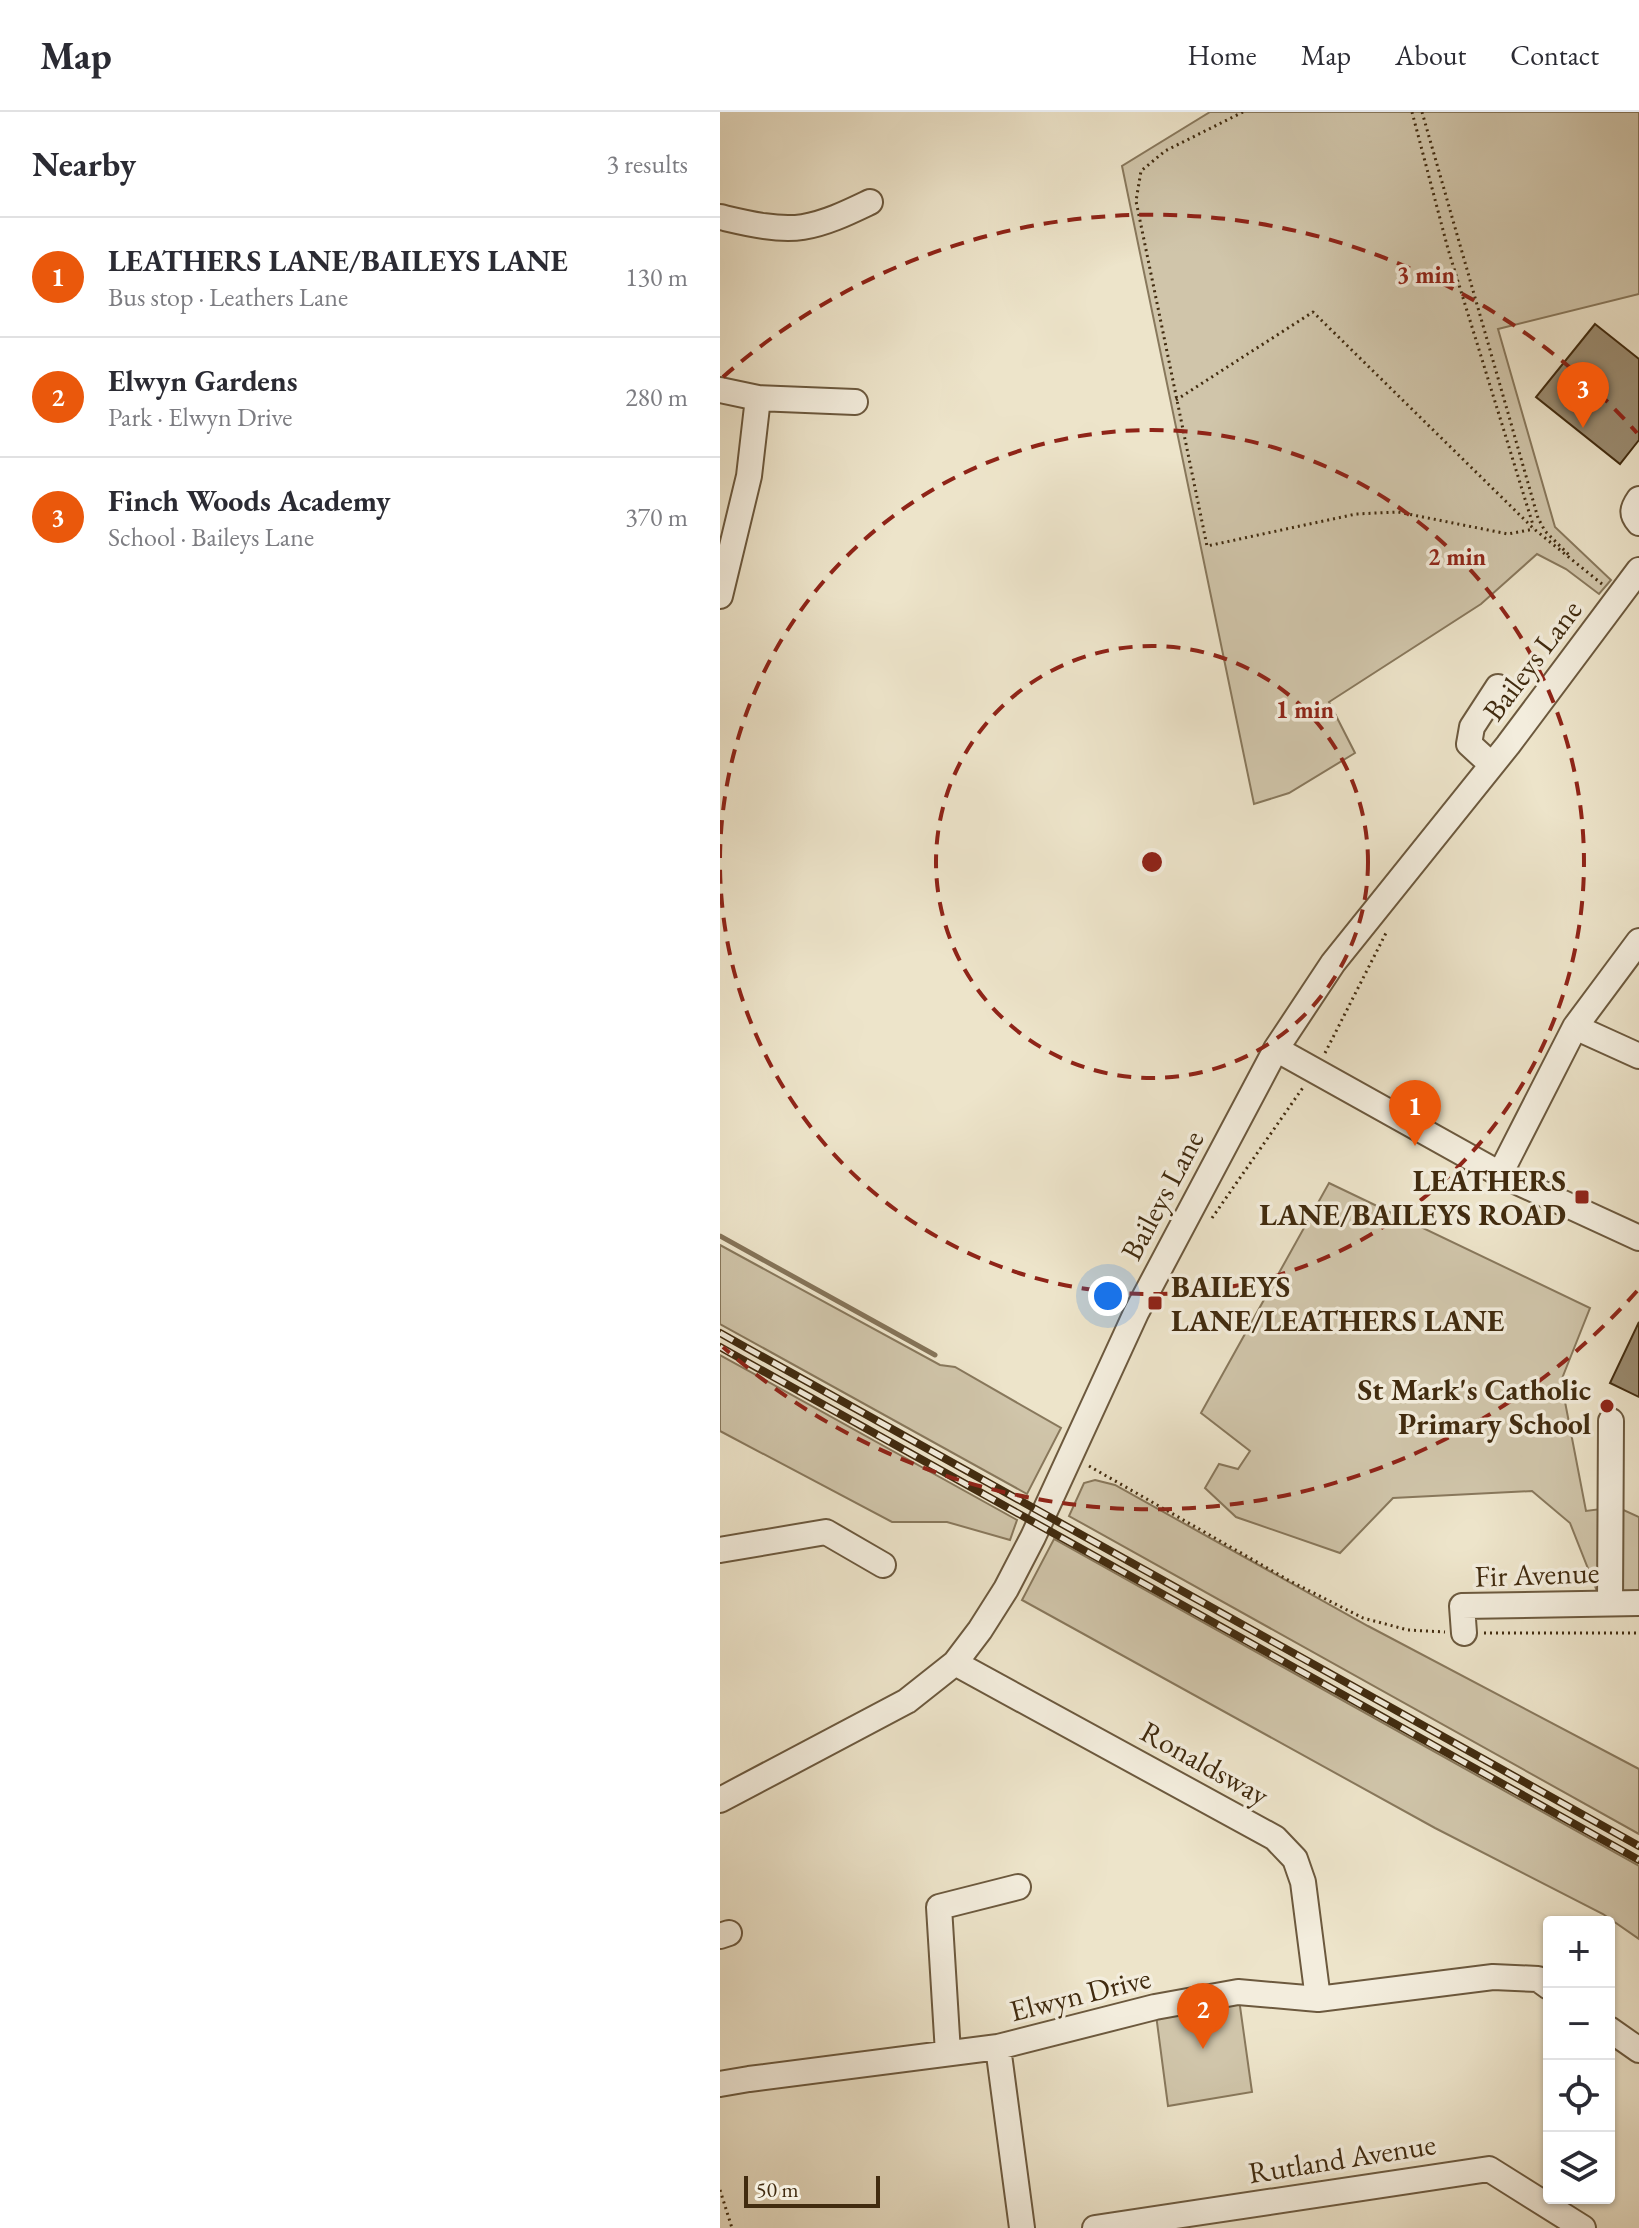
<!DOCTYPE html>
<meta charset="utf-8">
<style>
body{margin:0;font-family:"EB Garamond",serif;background:#f7f7f7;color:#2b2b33}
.controls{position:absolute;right:24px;bottom:24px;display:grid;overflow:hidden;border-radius:8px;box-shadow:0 2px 6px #0004}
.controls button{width:72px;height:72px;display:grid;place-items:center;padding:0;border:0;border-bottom:2px solid #e1e1e2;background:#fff;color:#2b2b33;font:40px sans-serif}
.scale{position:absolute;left:24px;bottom:20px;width:136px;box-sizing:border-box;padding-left:8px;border:4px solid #412b0f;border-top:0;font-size:22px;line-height:28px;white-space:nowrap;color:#412b0f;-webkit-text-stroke:6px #f3eddd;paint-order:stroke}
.you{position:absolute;left:388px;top:1184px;width:28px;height:28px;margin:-20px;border:6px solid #fff;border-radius:50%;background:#1a73e8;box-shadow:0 0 0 12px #1a73e833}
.badge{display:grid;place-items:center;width:52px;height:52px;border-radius:50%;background:#ea580c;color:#fff;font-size:26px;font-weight:700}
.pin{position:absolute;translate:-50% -66px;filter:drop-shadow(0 2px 4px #0008)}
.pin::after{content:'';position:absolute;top:42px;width:28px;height:24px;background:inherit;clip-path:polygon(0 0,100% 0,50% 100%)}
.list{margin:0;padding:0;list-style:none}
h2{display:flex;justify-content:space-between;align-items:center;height:104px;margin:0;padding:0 32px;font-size:34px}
h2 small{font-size:26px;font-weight:400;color:#7c7c81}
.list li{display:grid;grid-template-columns:52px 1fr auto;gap:24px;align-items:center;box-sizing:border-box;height:120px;padding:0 32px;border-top:2px solid #e1e1e2}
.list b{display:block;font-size:30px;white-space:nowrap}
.list p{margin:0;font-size:26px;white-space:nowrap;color:#7c7c81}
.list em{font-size:26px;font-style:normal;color:#7c7c81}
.icon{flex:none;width:44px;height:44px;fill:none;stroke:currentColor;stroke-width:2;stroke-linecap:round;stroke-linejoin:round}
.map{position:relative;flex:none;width:919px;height:2116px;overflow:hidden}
header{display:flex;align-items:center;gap:48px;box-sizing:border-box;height:112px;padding:0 40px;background:#fff;border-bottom:2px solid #e1e1e2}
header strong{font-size:38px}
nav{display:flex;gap:44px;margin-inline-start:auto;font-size:28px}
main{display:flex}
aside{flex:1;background:#fff}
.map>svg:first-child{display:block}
.green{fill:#d0c5aa;stroke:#88785c;stroke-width:2}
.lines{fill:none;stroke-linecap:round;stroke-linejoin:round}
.stream{stroke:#857459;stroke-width:5}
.building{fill:#9a8b70;stroke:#412b0f;stroke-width:2}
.minor-casing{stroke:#6c593e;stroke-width:28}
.path{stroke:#412b0f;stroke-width:3;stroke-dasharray:2 4;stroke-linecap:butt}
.minor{stroke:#f3eddd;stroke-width:24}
.rail-casing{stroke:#412b0f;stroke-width:8}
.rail{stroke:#f3eddd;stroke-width:5;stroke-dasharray:15;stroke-linecap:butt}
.ring{fill:none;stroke:#8f2418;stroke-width:4;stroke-dasharray:14 10}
.poi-dot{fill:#8f2418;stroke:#f3eddd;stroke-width:3}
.labels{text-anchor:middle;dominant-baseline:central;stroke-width:7;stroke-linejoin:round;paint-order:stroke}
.street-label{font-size:30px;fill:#412b0f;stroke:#f3eddd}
.poi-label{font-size:30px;font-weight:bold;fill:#412b0f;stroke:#f3eddd;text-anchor:end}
.centre{fill:#8f2418;stroke:#f3eddd;stroke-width:4}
.ring-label{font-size:24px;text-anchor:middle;font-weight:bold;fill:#8f2418;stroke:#f3eddd;stroke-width:7;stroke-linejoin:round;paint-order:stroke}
</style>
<header>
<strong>Map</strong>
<nav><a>Home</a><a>Map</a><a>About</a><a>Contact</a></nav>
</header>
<main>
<aside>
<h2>Nearby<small>3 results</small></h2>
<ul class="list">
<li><span class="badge">1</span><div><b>LEATHERS LANE/BAILEYS LANE</b><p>Bus stop · Leathers Lane</p></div><em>130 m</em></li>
<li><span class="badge">2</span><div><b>Elwyn Gardens</b><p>Park · Elwyn Drive</p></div><em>280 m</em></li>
<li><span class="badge">3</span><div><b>Finch Woods Academy</b><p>School · Baileys Lane</p></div><em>370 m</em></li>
</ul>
</aside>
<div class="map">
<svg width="919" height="2116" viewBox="0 0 919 2116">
<rect width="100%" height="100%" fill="#ede4ca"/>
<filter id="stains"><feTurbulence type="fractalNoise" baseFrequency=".0025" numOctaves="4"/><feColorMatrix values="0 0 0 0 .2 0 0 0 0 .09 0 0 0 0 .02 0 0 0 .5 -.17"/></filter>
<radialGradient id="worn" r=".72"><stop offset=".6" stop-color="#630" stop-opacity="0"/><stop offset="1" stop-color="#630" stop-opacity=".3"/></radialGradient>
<!-- green -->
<path class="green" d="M490,0H919V182L778,217L835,415L891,468L879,482L846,457L817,442L761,492L609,590L635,641L569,681L534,692L402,54Z
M609,1071L870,1196L841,1269L866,1399L897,1395L919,1405V1488L882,1492L850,1411L812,1379L673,1386L620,1441L516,1405L485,1376L499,1352L518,1357L530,1339L481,1301Z
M0,1133L220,1253L235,1255L341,1316L307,1382L0,1212Z
M0,1243L297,1408L290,1428L227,1410H172L0,1319Z
M375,1368L395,1373L648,1514L919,1657V1722L349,1404L364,1371Z
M334,1427L919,1754V1827L883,1802L715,1716L302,1488Z
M518,1880L532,1980L448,1994L435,1895Z"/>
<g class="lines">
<!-- stream -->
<path class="stream" d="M0,1124L215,1243"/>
</g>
<!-- building -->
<path class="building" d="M875,212L919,247V328L900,352L816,285Z
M919,1210V1285L890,1271Z"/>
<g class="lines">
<defs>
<path id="minor" d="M0,105C26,111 57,119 83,115C107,111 129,100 150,90
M0,278L38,286L135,290
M919,387C912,397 911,402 919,411
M0,484L29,364L38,286
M772,653L749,632L752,615L778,575
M855,915L919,944
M556,937L780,1062L919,1126
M780,1062L855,915L919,829
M0,1438L106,1420L163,1453
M890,1491L891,1309
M744,1521L742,1494L919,1491
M235,1551L555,1726L575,1747L583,1770L598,1887
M0,1688L187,1589L235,1551L260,1518L286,1477L313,1425L416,1201L556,937L613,851L788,633L919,458
M0,1824L9,1821
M889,1917L919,1938
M278,1935L302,2116
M228,1941L219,1795L298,1775
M0,1972L29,1967L278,1935L435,1895L518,1880L598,1887L773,1865L818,1867L829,1875
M375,2116L769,2057L863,2116"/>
</defs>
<!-- minor casing -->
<use href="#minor" class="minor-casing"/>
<!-- path -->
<path class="path" d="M523,0L445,39L421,59L416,89L487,434L636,402L678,400L788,422L814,417
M692,0L728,137L813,413
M702,0L818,406L825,419L850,444
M456,288L593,200L814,417L882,472
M605,941L667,819
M492,1106L584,974
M369,1354L570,1469L643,1506L688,1518L725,1520
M764,1521H919
M0,2078L12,2116"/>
<!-- minor -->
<use href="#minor" class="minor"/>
<defs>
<path id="rail" d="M0,1221L919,1734
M0,1235L919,1748"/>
</defs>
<!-- rail casing -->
<use href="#rail" class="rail-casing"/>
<!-- rail -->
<use href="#rail" class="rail"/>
</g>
<!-- distance rings -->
<g class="ring">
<circle cx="432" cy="750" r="216"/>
<path d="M0 746A432 432 0 1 1 0 754"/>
<path d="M917 1179A648 648 0 0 1 3 1235M3 265A648 648 0 0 1 917 321"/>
</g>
<!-- markers -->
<g class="poi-dot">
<rect x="854" y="1077" width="16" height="16" rx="4"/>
<rect x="427" y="1183" width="16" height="16" rx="4"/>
<circle cx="887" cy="1294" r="8"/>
</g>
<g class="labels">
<!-- street labels -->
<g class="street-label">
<text transform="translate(812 548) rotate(-53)">Baileys Lane</text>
<text transform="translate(442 1083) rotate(-62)">Baileys Lane</text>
<text transform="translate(817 1462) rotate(-2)">Fir Avenue</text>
<text transform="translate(485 1651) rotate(29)">Ronaldsway</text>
<text transform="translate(360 1882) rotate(-14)">Elwyn Drive</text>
<text transform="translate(622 2046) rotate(-9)">Rutland Avenue</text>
</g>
<!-- poi labels -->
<g class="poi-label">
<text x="846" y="1068">LEATHERS<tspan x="846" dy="34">LANE/BAILEYS ROAD</tspan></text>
<text x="451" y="1174" text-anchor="start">BAILEYS<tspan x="451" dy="34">LANE/LEATHERS LANE</tspan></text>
<text x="871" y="1277">St Mark's Catholic<tspan x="871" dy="34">Primary School</tspan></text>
</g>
</g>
<circle cx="432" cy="750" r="12" class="centre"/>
<g class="ring-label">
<text x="706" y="171">3 min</text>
<text x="737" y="453">2 min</text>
<text x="585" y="606">1 min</text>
</g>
<rect width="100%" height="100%" filter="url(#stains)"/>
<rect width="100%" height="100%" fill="url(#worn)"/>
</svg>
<div class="controls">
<button>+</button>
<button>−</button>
<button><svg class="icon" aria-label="locate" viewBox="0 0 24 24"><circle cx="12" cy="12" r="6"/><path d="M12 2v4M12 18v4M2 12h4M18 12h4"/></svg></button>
<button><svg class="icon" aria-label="layers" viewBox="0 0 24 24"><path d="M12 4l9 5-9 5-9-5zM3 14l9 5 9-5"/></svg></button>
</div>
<div class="scale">50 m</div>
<div class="you"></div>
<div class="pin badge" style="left:695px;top:1034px">1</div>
<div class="pin badge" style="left:483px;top:1937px">2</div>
<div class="pin badge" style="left:863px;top:316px">3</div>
</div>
</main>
